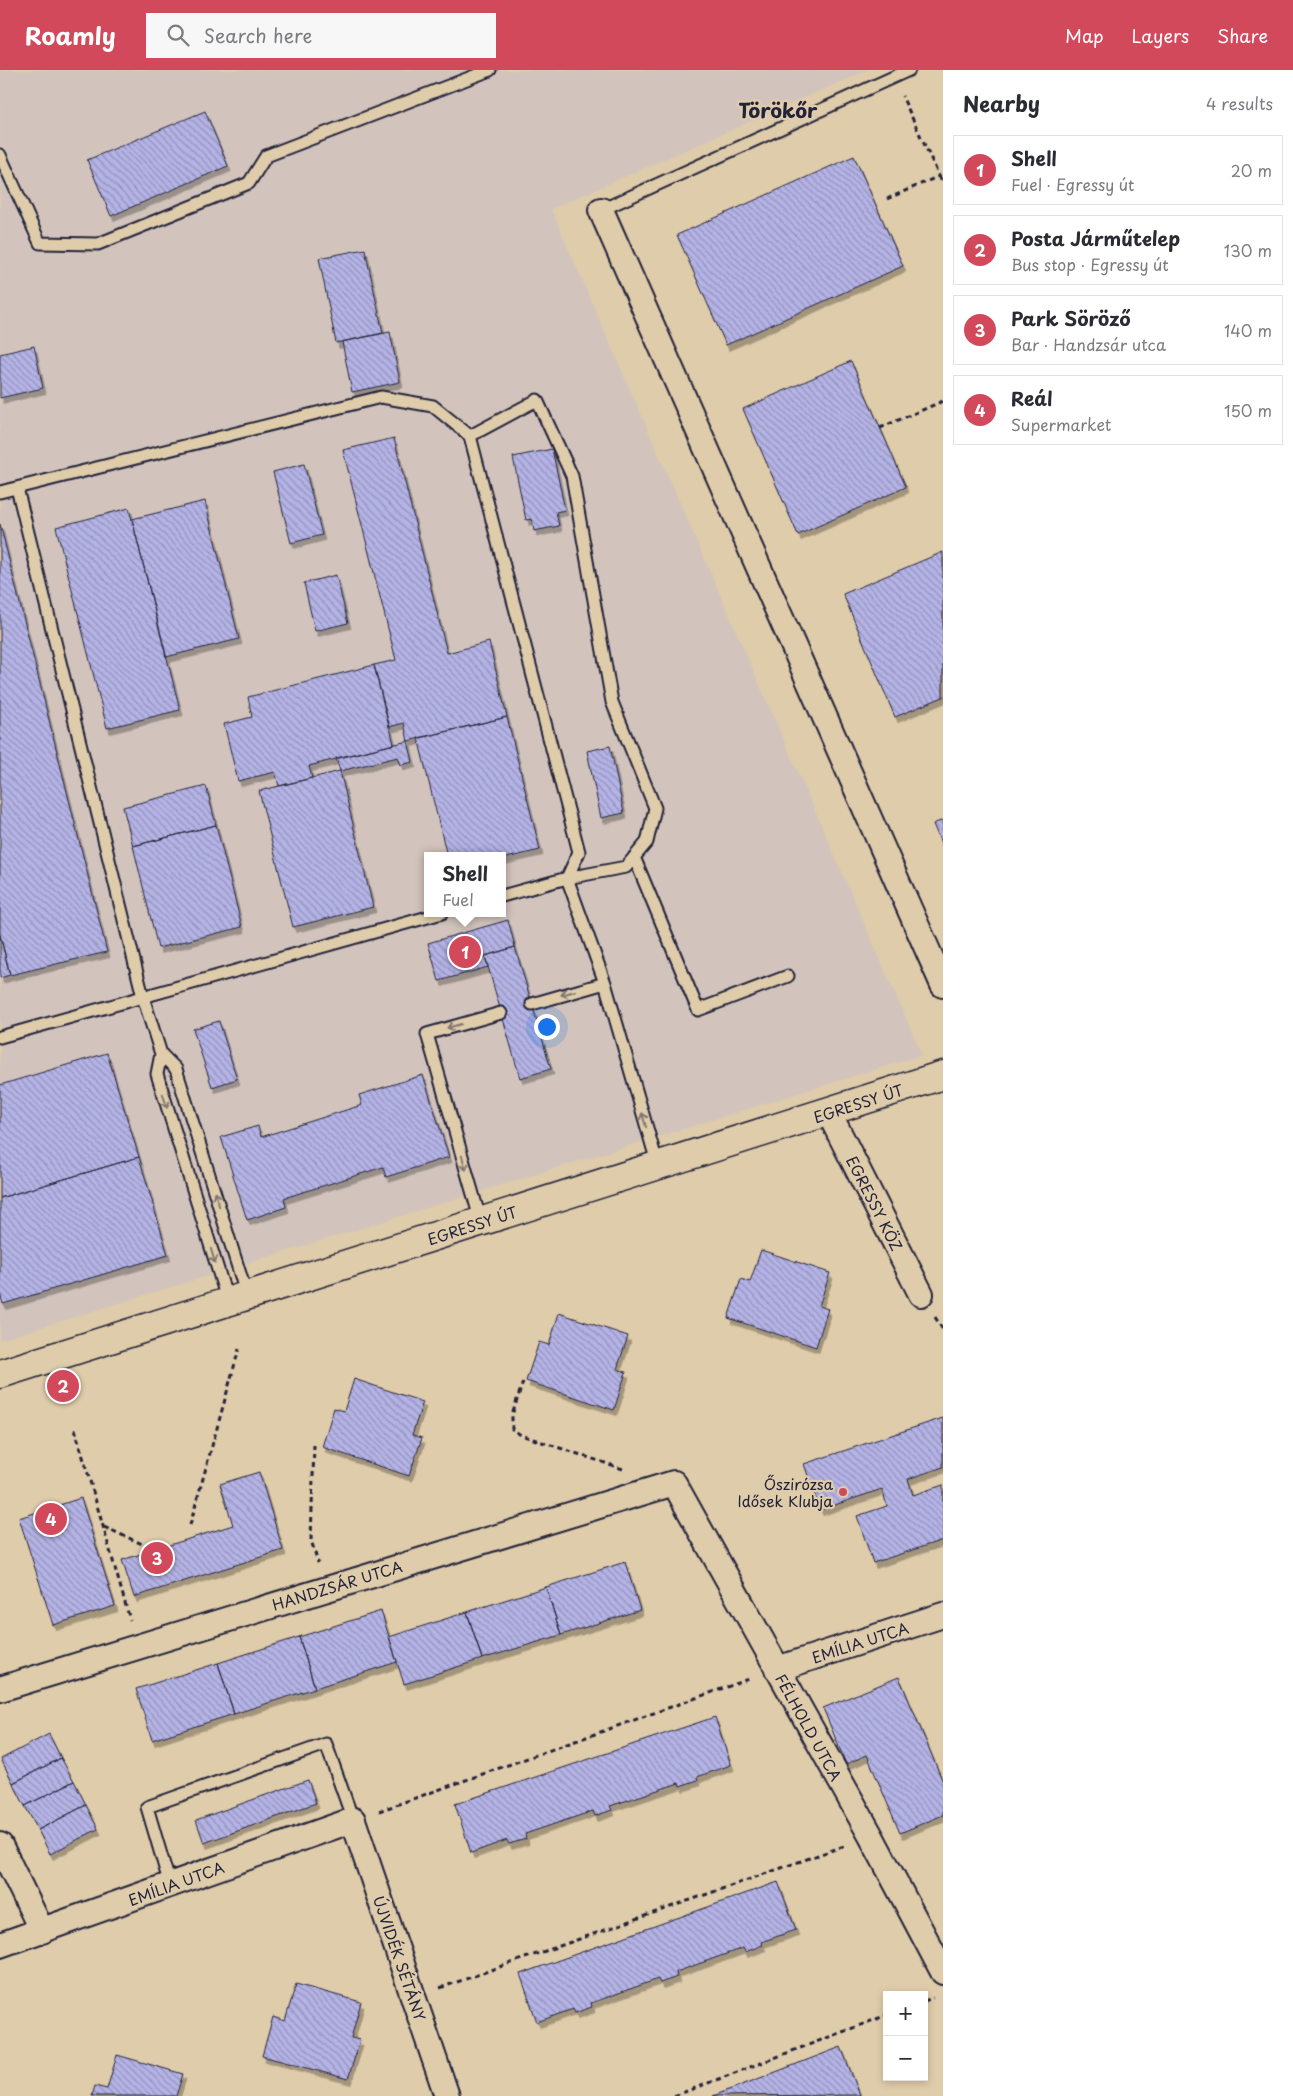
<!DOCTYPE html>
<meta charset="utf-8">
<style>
body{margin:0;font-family:"Playpen Sans",sans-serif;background:#f7f7f7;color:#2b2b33}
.controls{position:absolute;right:15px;bottom:15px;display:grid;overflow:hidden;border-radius:0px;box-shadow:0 2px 8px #0003}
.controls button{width:45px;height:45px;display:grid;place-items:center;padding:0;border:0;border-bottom:1px solid #e1e1e2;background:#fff;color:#2b2b33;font:25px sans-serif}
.you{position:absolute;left:546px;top:956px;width:18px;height:18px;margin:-12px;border:4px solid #fff;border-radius:50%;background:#1a73e8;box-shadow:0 0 0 8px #1a73e833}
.badge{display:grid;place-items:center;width:32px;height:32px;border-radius:50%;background:#d1495b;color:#fff;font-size:16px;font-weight:700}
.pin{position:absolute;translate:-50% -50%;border:2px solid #fff;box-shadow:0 1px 5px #0006}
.popup{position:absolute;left:424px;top:782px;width:82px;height:65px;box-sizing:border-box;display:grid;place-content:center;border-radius:0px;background:#fff;filter:drop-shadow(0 1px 4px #0005);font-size:16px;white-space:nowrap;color:#7c7c81}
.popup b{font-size:19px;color:#2b2b33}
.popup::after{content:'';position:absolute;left:50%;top:100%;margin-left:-10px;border:10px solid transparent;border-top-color:#fff}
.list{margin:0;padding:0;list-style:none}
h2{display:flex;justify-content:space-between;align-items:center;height:65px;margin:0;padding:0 20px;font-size:21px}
h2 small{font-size:16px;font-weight:400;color:#7c7c81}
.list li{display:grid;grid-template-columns:32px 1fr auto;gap:15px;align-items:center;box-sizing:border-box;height:70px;margin:0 10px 10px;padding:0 10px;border:1px solid #e1e1e2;border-radius:0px}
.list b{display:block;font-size:19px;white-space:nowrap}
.list p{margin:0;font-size:16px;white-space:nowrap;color:#7c7c81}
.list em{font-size:16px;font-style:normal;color:#7c7c81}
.icon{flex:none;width:28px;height:28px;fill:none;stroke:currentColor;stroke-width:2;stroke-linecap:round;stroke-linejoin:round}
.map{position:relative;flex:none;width:943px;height:2026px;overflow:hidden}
header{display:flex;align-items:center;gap:30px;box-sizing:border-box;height:70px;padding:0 25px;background:#d1495b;color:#fff}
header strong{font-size:24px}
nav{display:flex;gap:28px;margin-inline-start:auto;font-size:18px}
.search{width:350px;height:45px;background:#f7f7f7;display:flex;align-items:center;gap:12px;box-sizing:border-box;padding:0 18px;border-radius:0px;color:#7c7c81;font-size:19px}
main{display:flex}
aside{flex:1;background:#fff}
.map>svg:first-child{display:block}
.built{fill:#d2c4bc;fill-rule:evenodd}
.building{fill:url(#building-back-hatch);stroke:#22223b;filter:url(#shadow)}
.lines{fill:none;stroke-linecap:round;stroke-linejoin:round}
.service-casing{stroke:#22223b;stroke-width:15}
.minor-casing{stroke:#22223b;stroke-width:28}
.tertiary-casing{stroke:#22223b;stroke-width:31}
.path{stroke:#22223b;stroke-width:3;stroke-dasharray:5 4;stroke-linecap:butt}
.service{stroke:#dfccaa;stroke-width:11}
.minor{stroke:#dfccaa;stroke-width:24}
.tertiary{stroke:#dfccaa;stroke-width:28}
.oneway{stroke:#807772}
.poi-dot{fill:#d1495b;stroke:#dfccaa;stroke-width:2}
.labels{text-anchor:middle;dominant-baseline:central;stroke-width:4.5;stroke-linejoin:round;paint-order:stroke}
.street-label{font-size:15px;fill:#22223b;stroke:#dfccaa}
.poi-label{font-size:15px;fill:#22223b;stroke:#dfccaa;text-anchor:end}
.district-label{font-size:20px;font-weight:bold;fill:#22223b;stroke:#dfccaa}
</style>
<header>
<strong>Roamly</strong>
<div class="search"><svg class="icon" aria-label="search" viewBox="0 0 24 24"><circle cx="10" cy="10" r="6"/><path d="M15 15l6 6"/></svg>Search here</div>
<nav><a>Map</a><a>Layers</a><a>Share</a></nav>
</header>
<main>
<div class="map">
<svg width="943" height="2026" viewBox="0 0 943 2026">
<defs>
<pattern id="building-back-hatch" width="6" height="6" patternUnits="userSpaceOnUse" patternTransform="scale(1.25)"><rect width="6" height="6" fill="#b4b3e5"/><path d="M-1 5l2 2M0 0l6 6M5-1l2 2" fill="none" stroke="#9291bb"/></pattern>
<filter id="shadow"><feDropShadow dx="3" dy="5.5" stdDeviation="0" flood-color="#0004"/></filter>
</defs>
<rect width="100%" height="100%" fill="#dfccaa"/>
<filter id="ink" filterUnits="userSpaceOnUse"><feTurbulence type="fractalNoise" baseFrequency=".02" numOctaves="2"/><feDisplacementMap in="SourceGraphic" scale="10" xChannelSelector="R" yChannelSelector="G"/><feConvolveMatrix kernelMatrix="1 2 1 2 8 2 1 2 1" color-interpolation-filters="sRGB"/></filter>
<g filter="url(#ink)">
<!-- built -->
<path class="built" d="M0,0H868L551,139L922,985L0,1270ZM428,786H502V843H428Z"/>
<!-- building -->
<path class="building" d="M205,41L228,96L111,146L87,90Z
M854,86L903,196L726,275L677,165Z
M365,179L383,263L336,273L319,188Z
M390,262L400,312L352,322L342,272Z
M34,276L43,318L0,328V284Z
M851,291L906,417L798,465L743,339Z
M394,368L447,583L489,572L507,647L408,671L404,653L389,657L374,595L396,590L343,380Z
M552,379L565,440L556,442L559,456L534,461L532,449L526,450L513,387Z
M304,394L322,465L291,473L273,402Z
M205,431L239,569L166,587L132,449Z
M129,438L180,640L107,658L56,457Z
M0,454L107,882L10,905L0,865Z
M943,482V627L895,647L843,524Z
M336,505L348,553L315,561L304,513Z
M374,595L394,674L309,696L312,708L279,716L275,702L238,711L224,654L252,647L248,627Z
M507,647L540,780L502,789V786H447L418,668Z
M408,671L413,692L401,695L398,687L340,701L336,688Z
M610,676L624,743L601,748L587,681Z
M340,701L373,837L293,857L259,721Z
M206,716L216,755L133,776L123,737Z
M943,750V778L933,754Z
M216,755L242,857L158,878L133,776Z
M508,850L515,877L485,886L488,897L439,911L428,873Z
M0,865L10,905L0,908Z
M515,877L551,999L520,1008L485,886Z
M219,951L237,1009L212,1017L193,959Z
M107,983L139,1087L0,1128V1015Z
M423,1005L449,1087L386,1107L383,1097L284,1128L286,1137L247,1150L221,1067L258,1056L261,1067L362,1035L359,1025Z
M139,1087L168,1185L3,1234L0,1223V1128Z
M761,1180L830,1203L819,1236L828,1239L816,1277L728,1248L741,1209L750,1212Z
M559,1243L628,1266L617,1299L626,1302L614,1340L526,1311L539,1272L549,1275Z
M354,1309L423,1332L412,1365L422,1368L409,1406L322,1377L334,1338L344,1341Z
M943,1348V1397L908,1409L913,1425L943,1415V1470L873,1493L857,1446L887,1436L882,1419L820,1440L804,1394Z
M259,1402L283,1480L134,1527L122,1490L233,1455L220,1414Z
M81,1428L115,1536L53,1555L19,1448Z
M625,1492L640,1540L561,1565L546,1517Z
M546,1517L561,1565L482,1589L467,1542Z
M381,1541L397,1592L315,1618L299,1567Z
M467,1542L482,1589L404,1614L389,1567Z
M299,1567L315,1618L234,1644L218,1593Z
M218,1593L234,1644L152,1670L136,1619Z
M899,1607L943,1712V1745L900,1763L867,1685L846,1694L823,1638Z
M715,1647L731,1695L697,1707L698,1710L680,1716L679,1713L610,1736L612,1740L595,1746L593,1741L525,1764L526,1769L509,1774L507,1770L471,1783L455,1734Z
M49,1664L61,1688L13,1713L1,1689Z
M61,1688L74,1711L25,1736L13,1713Z
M308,1710L316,1733L204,1773L196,1750Z
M74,1711L86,1735L38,1760L25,1736Z
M86,1735L98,1759L50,1784L38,1760Z
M778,1812L796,1860L761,1872L763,1875L745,1882L743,1878L676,1902L677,1907L660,1913L658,1909L591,1933L592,1937L575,1943L573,1939L537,1952L520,1904Z
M296,1914L361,1932L351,1968L360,1970L348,2009L262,1986L273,1947L285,1951Z
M841,1977L860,2025L713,2026Z
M117,1985L183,2004L176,2026H92L95,2016L107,2019Z"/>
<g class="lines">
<defs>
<path id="service" d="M0,85L40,173L98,174L249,113L266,86L490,0
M601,140L909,0
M470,366L537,330L572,406L612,632L655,738L647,772L626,797L567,808L605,913L658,1096
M17,418L143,927L161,984L176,999L247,1226
M0,422L381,327L433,336L470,366L579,782L567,808L502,826
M634,787L698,940L788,906
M532,934L605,913
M0,967L442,843
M161,984L157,1004L228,1232
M481,1152L427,964L501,943
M170,1815L147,1737L326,1674L353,1750"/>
<path id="minor" d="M601,140L943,915
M829,1043L921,1224
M777,1599L943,1545
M0,1619L674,1413L871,1766L943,1902
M0,1775L42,1861
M0,1875L353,1750L447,2026"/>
<path id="tertiary" d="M0,1304L943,1005"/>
</defs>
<!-- service casing -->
<use href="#service" class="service-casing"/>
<!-- minor casing -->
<use href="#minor" class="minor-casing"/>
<!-- tertiary casing -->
<use href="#tertiary" class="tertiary-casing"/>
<!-- path -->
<path class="path" d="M939,106L943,114
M887,129L939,106L902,26
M880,358L943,331
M935,1247L943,1260
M523,1312L512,1345V1359L521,1365L623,1399
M75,1359L130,1550
M314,1375L311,1470L318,1493
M190,1455L239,1279
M104,1457L149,1477
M379,1741L752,1608
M440,1918L844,1776
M924,1931L933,1928
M674,2026L887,1945"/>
<!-- service -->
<use href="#service" class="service"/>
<!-- minor -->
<use href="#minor" class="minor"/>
<!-- tertiary -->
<use href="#tertiary" class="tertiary"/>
</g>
<!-- one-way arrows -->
<defs><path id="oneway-shaft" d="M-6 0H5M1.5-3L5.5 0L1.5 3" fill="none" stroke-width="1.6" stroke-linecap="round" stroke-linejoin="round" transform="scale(1.25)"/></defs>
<g class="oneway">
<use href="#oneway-shaft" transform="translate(568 923) rotate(164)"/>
<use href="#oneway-shaft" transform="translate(454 956) rotate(164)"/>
<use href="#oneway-shaft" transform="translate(165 1031) rotate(73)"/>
<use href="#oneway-shaft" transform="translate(644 1050) rotate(-106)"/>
<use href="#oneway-shaft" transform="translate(464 1093) rotate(74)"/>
<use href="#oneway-shaft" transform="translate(217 1129) rotate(-107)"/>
<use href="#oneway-shaft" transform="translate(213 1186) rotate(73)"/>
</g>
</g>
<!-- markers -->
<circle class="poi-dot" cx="843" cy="1422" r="5"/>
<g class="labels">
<!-- street labels -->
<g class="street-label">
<text transform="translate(858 1033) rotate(-18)">EGRESSY ÚT</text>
<text transform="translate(875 1133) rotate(63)">EGRESSY KÖZ</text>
<text transform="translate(472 1155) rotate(-18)">EGRESSY ÚT</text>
<text transform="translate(337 1515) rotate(-17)">HANDZSÁR UTCA</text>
<text transform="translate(860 1572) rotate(-18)">EMÍLIA UTCA</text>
<text transform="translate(809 1657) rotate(61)">FÉLHOLD UTCA</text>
<text transform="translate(176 1813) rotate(-20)">EMÍLIA UTCA</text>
<text transform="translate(400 1888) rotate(71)">ÚJVIDÉK SÉTÁNY</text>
</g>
<!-- poi labels -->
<g class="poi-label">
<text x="833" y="1413">Őszirózsa<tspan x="833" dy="17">Idősek Klubja</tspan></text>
</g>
<!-- district labels -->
<g class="district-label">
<text x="778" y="40">Törökőr</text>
</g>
</g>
</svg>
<div class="controls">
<button>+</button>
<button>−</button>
</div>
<div class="you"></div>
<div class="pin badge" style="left:465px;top:882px">1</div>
<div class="popup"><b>Shell</b>Fuel</div>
<div class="pin badge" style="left:63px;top:1316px">2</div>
<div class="pin badge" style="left:157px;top:1488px">3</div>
<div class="pin badge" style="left:51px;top:1449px">4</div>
</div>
<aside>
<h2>Nearby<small>4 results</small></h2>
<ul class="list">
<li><span class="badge">1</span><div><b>Shell</b><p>Fuel · Egressy út</p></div><em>20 m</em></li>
<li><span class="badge">2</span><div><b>Posta Járműtelep</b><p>Bus stop · Egressy út</p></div><em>130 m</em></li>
<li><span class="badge">3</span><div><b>Park Söröző</b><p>Bar · Handzsár utca</p></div><em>140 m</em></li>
<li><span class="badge">4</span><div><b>Reál</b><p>Supermarket</p></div><em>150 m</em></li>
</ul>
</aside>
</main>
